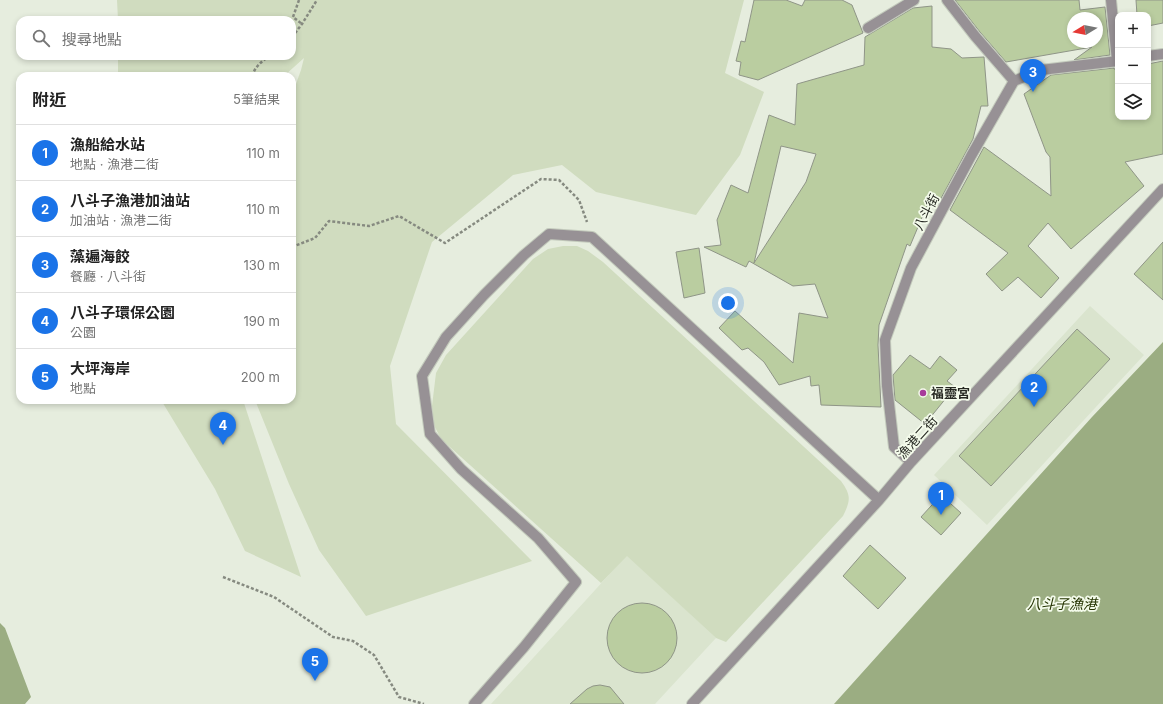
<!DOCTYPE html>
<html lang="zh-TW">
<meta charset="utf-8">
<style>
body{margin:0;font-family:Inter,"Noto Sans TC",sans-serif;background:#f6f6f6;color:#222}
.controls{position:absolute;right:12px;top:12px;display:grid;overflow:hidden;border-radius:8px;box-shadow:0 2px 6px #0003}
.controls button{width:36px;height:36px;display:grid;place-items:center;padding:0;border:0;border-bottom:1px solid #e0e0e0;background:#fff;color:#222;font:20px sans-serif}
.compass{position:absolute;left:1067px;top:12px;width:36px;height:36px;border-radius:50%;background:#fff;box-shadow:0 2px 6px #0003;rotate:260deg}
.you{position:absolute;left:728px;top:303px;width:14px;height:14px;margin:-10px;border:3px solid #fff;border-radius:50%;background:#1a73e8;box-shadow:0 0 0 6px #1a73e833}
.badge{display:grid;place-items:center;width:26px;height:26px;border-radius:50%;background:#1a73e8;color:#fff;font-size:13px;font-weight:700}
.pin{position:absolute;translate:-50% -33px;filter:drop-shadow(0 1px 2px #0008)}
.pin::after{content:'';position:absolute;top:21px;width:14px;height:12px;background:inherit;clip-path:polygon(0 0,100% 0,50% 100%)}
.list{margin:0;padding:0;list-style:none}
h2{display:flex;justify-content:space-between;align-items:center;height:52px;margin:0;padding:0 16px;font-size:17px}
h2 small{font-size:13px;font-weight:400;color:#767676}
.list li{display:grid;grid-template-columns:26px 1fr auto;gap:12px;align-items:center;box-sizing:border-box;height:56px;padding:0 16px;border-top:1px solid #e0e0e0}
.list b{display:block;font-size:15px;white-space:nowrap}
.list p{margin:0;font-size:13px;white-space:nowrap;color:#767676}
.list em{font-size:13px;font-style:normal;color:#767676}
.icon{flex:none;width:22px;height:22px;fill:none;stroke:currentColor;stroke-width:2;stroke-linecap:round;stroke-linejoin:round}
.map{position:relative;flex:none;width:1163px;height:704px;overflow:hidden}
.search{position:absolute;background:#fff;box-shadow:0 2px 6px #0003;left:16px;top:16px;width:280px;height:44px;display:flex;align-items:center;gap:10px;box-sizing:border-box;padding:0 14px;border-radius:12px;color:#767676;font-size:15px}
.panel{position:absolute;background:#fff;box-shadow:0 2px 6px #0003;left:16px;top:72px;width:280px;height:332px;border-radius:12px}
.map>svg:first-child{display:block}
.built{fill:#dae4ce}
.green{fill:#d0dcbf}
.water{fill:#9bad82}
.building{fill:#bacda0;stroke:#8f9587;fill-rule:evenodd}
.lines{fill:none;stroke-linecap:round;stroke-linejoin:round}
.minor-casing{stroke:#c3cabc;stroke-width:12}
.path{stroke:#868a80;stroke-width:2.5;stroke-dasharray:3 2;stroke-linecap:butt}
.minor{stroke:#979195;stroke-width:10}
.poi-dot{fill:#a73a9a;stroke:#f4fbeb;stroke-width:1.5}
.labels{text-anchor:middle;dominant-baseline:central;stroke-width:3.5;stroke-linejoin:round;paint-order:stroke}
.street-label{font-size:13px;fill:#262822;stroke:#f4fbeb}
.poi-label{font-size:13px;font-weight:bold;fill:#262822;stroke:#f4fbeb;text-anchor:start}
.water-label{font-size:14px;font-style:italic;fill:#233300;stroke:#f4fbeb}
</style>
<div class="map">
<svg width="1163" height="704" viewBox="0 0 1163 704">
<rect width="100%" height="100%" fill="#e6edde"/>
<!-- built -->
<path class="built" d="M1090,306L1144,355L987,525L934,475Z
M627,555L716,638L655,704H491Z"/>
<!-- green -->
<path class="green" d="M117,0H744L725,73L764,92L740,155L696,215L596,192L562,165L513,175L432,242L390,366L396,424L532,561L366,616L319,550L289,484L255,400H292V95L301,70L304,58L284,76H118V56H292V20H118Z
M563,246H577L588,251L603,262L841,481C851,495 851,500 843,516L726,642L716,638L627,556L601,583L441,439L434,425L432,406L436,373L446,355L533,259L548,249Z
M161,400H243L301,577L245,551L215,489Z"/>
<!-- water -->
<path class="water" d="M1163,342V704H834L1092,417Z
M0,623L5,628L31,697L25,704H0Z"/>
<!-- building -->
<path class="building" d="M754,0H786L802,6L805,0H842L852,5L863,33L758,80L739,75L741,62L736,61L741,41L745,42Z
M955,0H1079L1080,10L1105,7L1110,55L1074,60L1092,47L1006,62L980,32ZM1073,18H1097V42H1073Z
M1136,0H1163V23L1148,26V15H1137Z
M932,6V47L951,49L962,58L984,57L988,106H981L973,139L939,202L931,196L910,246L907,244L879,325L878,345L881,407L821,405L819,385L811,386L810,376L779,385L764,362L748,348L742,350L719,328L735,311L793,363L799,313L828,318L815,284L793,286L749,261L746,267L704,247L721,245L717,220L731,185L748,193L769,115L795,125L797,84L864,65L865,37L913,8ZM781,146L816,154L806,182L754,263Z
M1163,61V154L1125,162L1144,186L1071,249L1048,223L1028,246L1059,278L1041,298L1018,277L1002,291L986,274L1008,253L950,210L984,147L1051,196L1050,157L1046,152L1024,94L1051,75L1114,68V69H1118V117H1148V64Z
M1163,242V300L1134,274Z
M699,248L705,293L684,298L676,252Z
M1077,329L1110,359L991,486L959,456Z
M910,355L930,369L940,356L957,370L947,381L955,387L925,424L895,400L893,375Z
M941,495L961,513L941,535L921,517Z
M870,545L906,578L878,609L843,576Z
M607 638a35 35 0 1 1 70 0a35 35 0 1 1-70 0Z
M600,685L610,687L624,704H570L587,689L593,686Z"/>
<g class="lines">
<defs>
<path id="minor" d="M947,0L975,36L1014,81
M1111,0L1117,61
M868,28L914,0
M1148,56L1163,54
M911,462L894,447L887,386L885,340L911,268L971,156L1014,81L1041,70L1118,61
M474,704L524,647L576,582L538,538L461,469L430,434L422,376L446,337L484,295L524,255L549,234L592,237L879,500
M692,704L879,500L911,462L1163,189"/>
</defs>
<!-- minor casing -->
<use href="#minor" class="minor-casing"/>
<!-- path -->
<path class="path" d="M299,0L293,17L302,24
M292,37L302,24L317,0
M252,76C255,67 262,60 271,56
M292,247L315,238L329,221L369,226L399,216L445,243L541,179L559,180L579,200L587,222
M223,577L274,597L333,637L353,641L374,655L399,697L424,704"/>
<!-- minor -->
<use href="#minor" class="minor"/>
</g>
<!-- markers -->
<circle class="poi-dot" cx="923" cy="393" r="4"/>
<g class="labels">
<!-- street labels -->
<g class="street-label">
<text transform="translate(926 212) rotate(-62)">八斗街</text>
<text transform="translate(917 437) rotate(-48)">漁港二街</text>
</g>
<!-- poi labels -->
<g class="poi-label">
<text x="931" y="393">福靈宮</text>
</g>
<!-- water labels -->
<g class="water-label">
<text x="1062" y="603">八斗子漁港</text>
</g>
</g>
</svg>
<div class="controls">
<button>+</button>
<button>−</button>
<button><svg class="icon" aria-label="layers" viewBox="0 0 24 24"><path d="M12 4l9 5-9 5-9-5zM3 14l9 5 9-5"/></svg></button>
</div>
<svg class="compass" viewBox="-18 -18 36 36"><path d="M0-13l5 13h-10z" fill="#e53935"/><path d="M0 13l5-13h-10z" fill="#767676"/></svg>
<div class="you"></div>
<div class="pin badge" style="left:941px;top:515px">1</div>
<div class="pin badge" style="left:1034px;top:407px">2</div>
<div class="pin badge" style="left:1033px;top:92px">3</div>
<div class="pin badge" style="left:223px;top:445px">4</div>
<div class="pin badge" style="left:315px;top:681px">5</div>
<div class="search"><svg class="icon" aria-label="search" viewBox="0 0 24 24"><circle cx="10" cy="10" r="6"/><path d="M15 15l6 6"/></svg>搜尋地點</div>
<section class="panel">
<h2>附近<small>5筆結果</small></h2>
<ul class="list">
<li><span class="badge">1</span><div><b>漁船給水站</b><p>地點 · 漁港二街</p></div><em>110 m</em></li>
<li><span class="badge">2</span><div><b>八斗子漁港加油站</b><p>加油站 · 漁港二街</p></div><em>110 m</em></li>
<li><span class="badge">3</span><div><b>藻遍海餃</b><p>餐廳 · 八斗街</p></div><em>130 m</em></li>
<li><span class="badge">4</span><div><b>八斗子環保公園</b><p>公園</p></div><em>190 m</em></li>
<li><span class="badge">5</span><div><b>大坪海岸</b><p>地點</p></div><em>200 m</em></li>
</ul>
</section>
</div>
